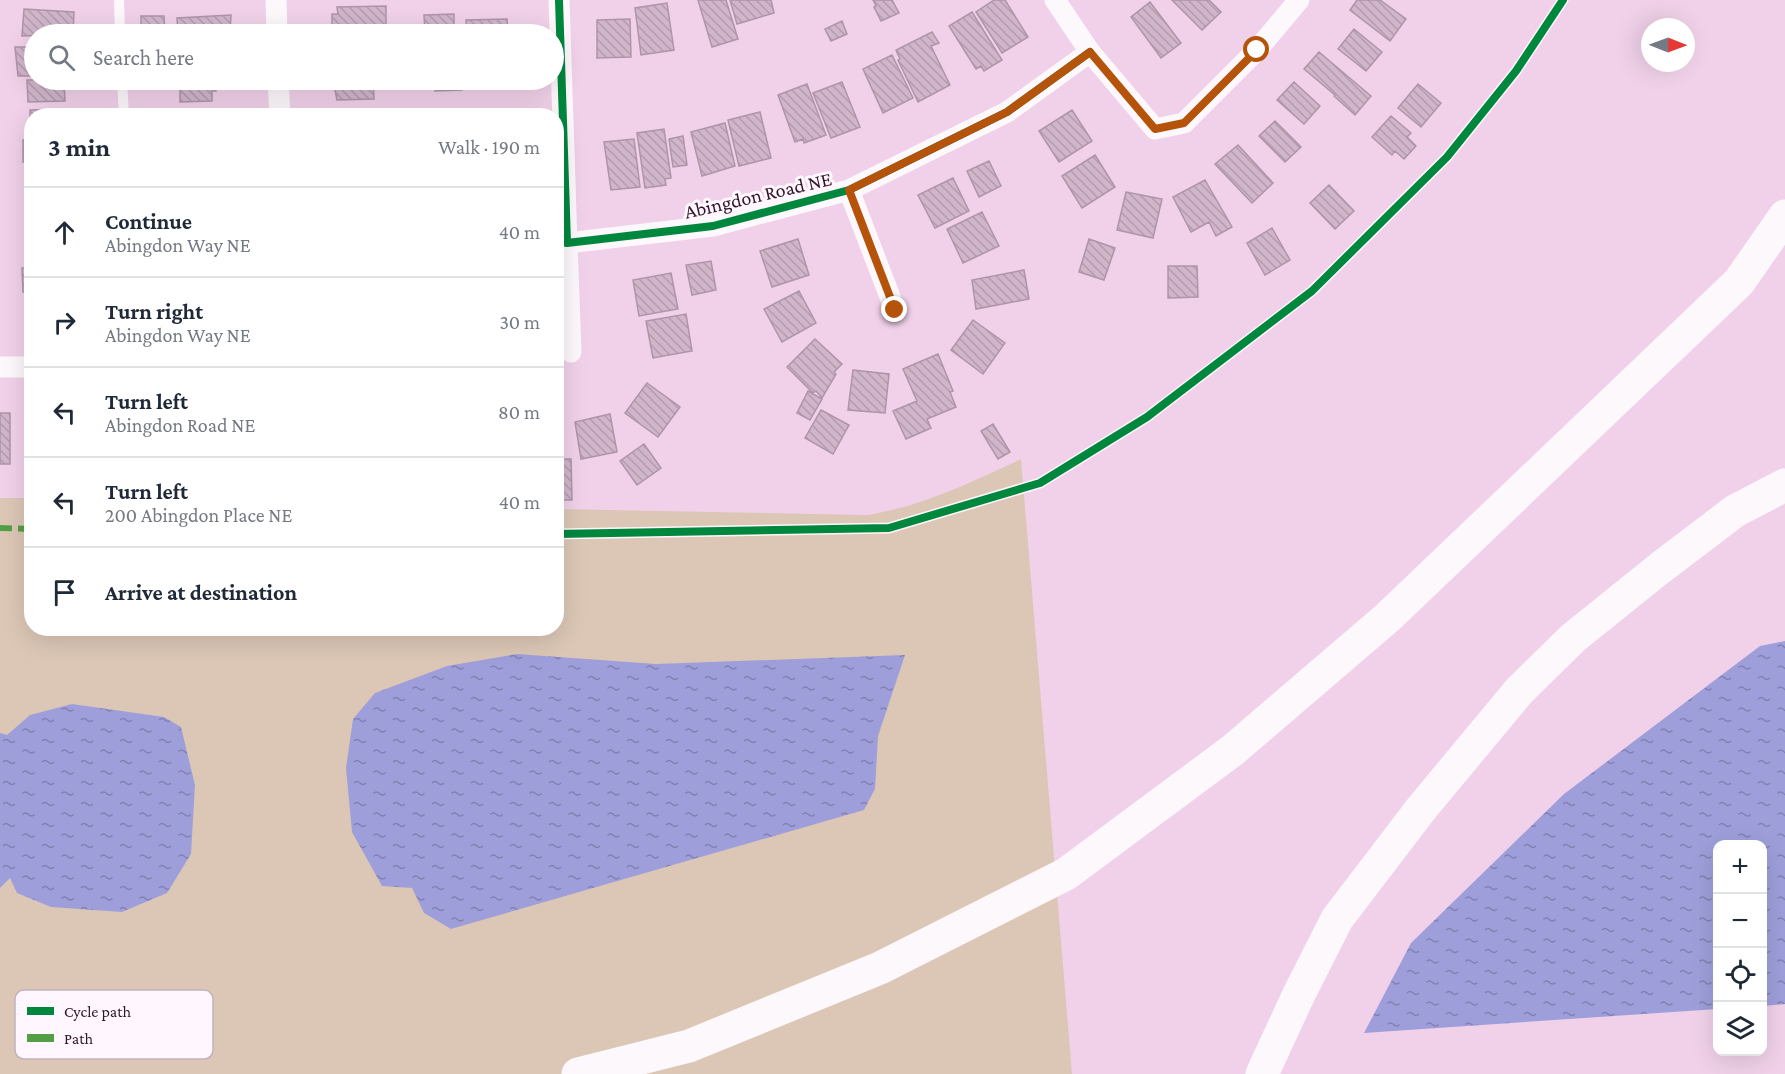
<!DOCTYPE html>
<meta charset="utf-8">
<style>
body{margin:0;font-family:"Crimson Pro",serif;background:#f2f2f3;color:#1f2937}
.controls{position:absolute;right:18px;bottom:18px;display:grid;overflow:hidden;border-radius:12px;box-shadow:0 6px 24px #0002}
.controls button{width:54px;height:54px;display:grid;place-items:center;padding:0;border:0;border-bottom:2px solid #e0e1e3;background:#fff;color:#1f2937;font:30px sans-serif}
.compass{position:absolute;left:1641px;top:18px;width:54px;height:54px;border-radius:50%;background:#fff;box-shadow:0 6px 24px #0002;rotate:91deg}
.stop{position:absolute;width:18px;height:18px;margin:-14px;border:4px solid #b45309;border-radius:50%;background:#fff}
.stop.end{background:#b45309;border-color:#fff;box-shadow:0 2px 6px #0008}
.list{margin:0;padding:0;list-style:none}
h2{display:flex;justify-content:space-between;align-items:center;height:78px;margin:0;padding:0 24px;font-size:26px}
h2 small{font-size:20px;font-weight:400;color:#747a83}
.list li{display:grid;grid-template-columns:39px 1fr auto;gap:18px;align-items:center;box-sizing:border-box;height:90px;padding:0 24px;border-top:2px solid #e0e1e3}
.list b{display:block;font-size:22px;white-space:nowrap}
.list p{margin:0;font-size:20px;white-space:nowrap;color:#747a83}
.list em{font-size:20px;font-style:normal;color:#747a83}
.icon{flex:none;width:33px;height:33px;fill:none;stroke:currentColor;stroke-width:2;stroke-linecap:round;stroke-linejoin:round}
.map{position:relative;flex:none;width:1785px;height:1074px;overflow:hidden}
.search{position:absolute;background:#fff;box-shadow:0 6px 24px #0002;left:24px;top:24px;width:540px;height:66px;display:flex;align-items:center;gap:15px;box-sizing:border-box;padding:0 21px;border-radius:33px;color:#747a83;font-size:22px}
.panel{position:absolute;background:#fff;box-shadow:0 6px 24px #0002;left:24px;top:108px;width:540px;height:528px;border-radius:24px}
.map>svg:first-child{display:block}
.grass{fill:#dcc7b6}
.water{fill:url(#water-ripples)}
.building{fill:url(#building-back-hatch);stroke:#af94a9;stroke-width:1.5}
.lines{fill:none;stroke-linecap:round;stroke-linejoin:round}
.lane{stroke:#fdf8fc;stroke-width:10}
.street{stroke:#fdf8fc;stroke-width:21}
.highway{stroke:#fdf8fc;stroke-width:33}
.quiet{stroke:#52a043;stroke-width:6;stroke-dasharray:12 6;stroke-linecap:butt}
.cycleway-casing{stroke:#fff7fd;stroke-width:11}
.cycleway{stroke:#00873e;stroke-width:8}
.route{stroke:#b45309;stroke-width:8}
.labels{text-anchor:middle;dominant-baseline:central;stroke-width:6;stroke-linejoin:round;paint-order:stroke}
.street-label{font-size:20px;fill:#2f152a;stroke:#fff7fd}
.key{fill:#fff7fd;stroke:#c1b3be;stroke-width:1.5}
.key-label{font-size:16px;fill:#2f152a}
</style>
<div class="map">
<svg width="1785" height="1074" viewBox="0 0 1785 1074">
<defs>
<pattern id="water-ripples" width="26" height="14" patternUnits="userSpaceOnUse" patternTransform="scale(1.5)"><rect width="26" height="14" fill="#9e9fda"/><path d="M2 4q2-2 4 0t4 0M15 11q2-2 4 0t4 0" fill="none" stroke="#8180b1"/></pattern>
<pattern id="building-back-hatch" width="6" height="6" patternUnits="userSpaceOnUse" patternTransform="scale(1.5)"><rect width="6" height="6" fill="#d1b6cb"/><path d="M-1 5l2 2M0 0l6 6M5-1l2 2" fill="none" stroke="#b49cae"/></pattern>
</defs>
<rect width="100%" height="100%" fill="#f0d1e9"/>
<!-- grass -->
<path class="grass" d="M1021,459L1072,1074H0V498H31L32,628H556L557,509L868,515C925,505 969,483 1021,459Z"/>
<!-- water -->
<path class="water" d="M1785,641V1004L1763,1006L1762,844H1718L1717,1009L1364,1033L1411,943L1564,794L1760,646Z
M517,654L656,664L905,655L878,736L875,789L864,810L451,929L424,913L412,888L382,886L352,832L346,768L353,719L375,693L447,666Z
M72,704L164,717L181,727L195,785L191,854L167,893L122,912L51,907L17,893L10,878L0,888V733L7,735L30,715Z"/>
<!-- building -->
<path class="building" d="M698,0H726L738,39L712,47Z
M730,0H771L774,13L737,24Z
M873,0H892L899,13L881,21L874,7L876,6Z
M994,0H1005L1028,37L1002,53L976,12Z
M1172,0H1209L1221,12L1202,30Z
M1357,0H1380L1406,19L1390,41L1350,10Z
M1150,2L1181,43L1161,58L1131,17Z
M667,3L674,50L641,55L635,8Z
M386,6V34H332V14H338L337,7Z
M24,9L74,12L73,34L22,36Z
M972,12L1002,60L984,71L981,66L976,69L949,26Z
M454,14V34H425L424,15Z
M231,15L230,34H178L177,18Z
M141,16H164L165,34H141Z
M507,19L508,34H467L466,20Z
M630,19L631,57L597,58V20Z
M842,21L847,34L831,41L825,29Z
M1354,29L1382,52L1366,71L1338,49Z
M932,32L939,43L931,46L950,85L918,102L898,60L900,59L896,50Z
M15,47H34V76H18Z
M1319,52L1371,96L1355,115L1334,96L1335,95L1304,69Z
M892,55L913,98L883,113L863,69Z
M27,80H64L65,101L28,102Z
M180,80H216V91H212V101L180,102Z
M333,80H373L374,99L337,100Z
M435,80H462V90L435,91Z
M468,80H516L517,88L468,89Z
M842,82L860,127L831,138L813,93Z
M1294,82L1320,106L1304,124L1277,100Z
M807,84L826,135L804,143L803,139L795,142L778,95Z
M1418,84L1441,103L1421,127L1398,108Z
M68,109V116H32L30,132V110Z
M215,109V116H178V110Z
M512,110V116H470V111Z
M1072,110L1092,141L1059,162L1039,131Z
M377,111V116H341V113L343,112Z
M760,112L771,158L739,166L728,120Z
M1391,116L1411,133L1407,137L1416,146L1404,159L1395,151L1392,155L1372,137Z
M1275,121L1301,147L1285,162L1259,136Z
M725,123L735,166L702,176L691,132Z
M664,129L671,178L665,179L666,185L645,188L637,133Z
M683,136L687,165L673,167L669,139Z
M634,139L640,187L611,190L604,142Z
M23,140H32V162H23Z
M1238,145L1273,183L1252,203L1215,164Z
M1095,155L1115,187L1082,208L1062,176Z
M989,161L1001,186L979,197L967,171Z
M953,178L969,211L935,228L918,195Z
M1205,180L1232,227L1216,236L1209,222L1191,232L1173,197Z
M1329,185L1354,211L1335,229L1310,203Z
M1126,192L1162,199L1153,238L1117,230Z
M982,212L999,246L963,263L947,229Z
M1272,228L1290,260L1265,275L1247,243Z
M798,239L809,275L772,287L760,251Z
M1089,239L1115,248L1104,280L1079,272Z
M711,261L716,290L692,295L686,265Z
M1168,266H1197L1198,297L1168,298Z
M22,268H32V292H23Z
M1024,270L1029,299L976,309L972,280Z
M671,273L678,309L639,316L633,280Z
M799,291L816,323L782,342L764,309Z
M686,314L692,351L653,358L646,321Z
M973,320L1005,343L983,374L951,350Z
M815,339L842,364L834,372L836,374L822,398L816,391L813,393L787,367Z
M938,354L953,391L950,392L956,407L927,419L931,428L906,439L893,411L917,401L903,369Z
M853,370L889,374L885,413L848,410Z
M647,383L680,407L658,437L625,413Z
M808,391L822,399L810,420L797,413Z
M821,410L849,425L833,454L805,438Z
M0,413H10V464H0Z
M610,414L617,452L581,459L575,422Z
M27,420H32V458H26Z
M993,424L1010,452L998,459L981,431Z
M644,444L661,468L637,485L620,461Z
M556,459H571L572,500H559V492H556Z"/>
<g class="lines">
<!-- lane -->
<path class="lane" d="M119,0L120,34
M122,80L124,116"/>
<!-- street -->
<path class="street" d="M276,0L277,34
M559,0L567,243L713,226L849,190L1007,112L1090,52
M1055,0L1090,52L1155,129L1184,123L1257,50L1299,0
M278,80L280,116
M849,190L895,310
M567,243L571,352
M0,367H32"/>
<!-- highway -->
<path class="highway" d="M578,1074L689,1046L880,968L1066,874L1233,750L1387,618L1739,282L1785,216
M1262,1074L1299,994L1337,919L1421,809L1519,691L1573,638L1660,568L1735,511L1785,485"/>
<!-- quiet -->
<path class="quiet" d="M0,528L32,529"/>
<defs>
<path id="cycleway" d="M559,0L567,243L713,226L849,190L1007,112L1090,52
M556,534L889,528L1040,483L1147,417L1312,291L1447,157L1516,71L1563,0"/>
</defs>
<!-- cycleway casing -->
<use href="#cycleway" class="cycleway-casing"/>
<!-- cycleway -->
<use href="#cycleway" class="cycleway"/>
</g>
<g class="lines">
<!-- route -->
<path class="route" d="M895,310L849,190L1007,112L1090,52L1155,129L1184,123L1257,50"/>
</g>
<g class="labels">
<!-- street labels -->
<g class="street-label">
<text transform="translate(758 195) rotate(-13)">Abingdon Road NE</text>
</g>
</g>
<!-- legend -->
<rect x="15" y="990" width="198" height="69" rx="9" class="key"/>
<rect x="27" y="1007" width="27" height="8" fill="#00873e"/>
<rect x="27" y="1034" width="27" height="8" fill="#52a043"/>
<g class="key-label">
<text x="64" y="1017">Cycle path</text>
<text x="64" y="1044">Path</text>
</g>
</svg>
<div class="controls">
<button>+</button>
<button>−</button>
<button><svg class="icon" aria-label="locate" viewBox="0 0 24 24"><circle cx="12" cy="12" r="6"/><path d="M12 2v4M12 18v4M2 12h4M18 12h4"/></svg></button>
<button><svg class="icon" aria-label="layers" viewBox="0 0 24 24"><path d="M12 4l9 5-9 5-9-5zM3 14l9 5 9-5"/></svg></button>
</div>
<svg class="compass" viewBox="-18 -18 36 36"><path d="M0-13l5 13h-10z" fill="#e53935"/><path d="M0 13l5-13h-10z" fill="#747a83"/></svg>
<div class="stop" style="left:1257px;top:50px"></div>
<div class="stop end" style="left:895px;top:310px"></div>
<div class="search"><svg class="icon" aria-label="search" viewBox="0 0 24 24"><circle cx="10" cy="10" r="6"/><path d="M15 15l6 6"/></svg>Search here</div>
<section class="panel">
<h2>3 min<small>Walk · 190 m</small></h2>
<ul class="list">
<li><svg class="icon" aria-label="ahead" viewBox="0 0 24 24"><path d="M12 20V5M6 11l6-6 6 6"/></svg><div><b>Continue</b><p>Abingdon Way NE</p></div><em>40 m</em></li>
<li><svg class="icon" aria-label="right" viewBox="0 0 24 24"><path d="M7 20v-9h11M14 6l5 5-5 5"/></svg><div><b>Turn right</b><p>Abingdon Way NE</p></div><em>30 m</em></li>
<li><svg class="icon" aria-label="left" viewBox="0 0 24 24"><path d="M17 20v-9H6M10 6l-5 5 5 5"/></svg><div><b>Turn left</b><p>Abingdon Road NE</p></div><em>80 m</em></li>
<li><svg class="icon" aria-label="left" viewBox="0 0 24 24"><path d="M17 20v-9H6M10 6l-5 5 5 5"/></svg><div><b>Turn left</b><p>200 Abingdon Place NE</p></div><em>40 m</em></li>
<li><svg class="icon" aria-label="arrive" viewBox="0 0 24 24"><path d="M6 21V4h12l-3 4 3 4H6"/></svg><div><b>Arrive at destination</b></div></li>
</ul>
</section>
</div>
